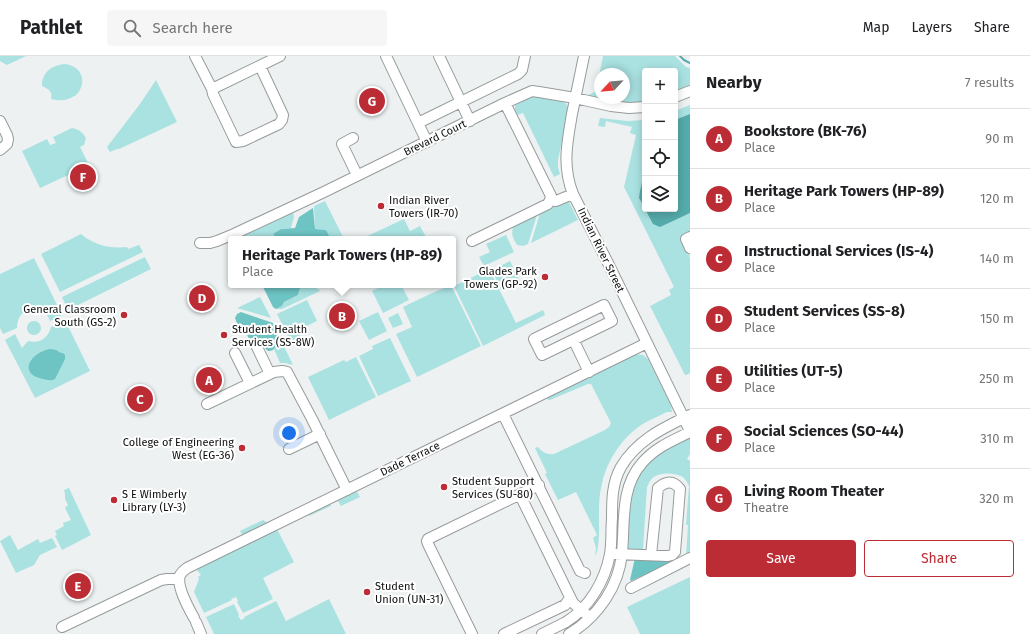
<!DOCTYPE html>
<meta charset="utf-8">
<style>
body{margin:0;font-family:"Fira Sans",sans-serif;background:#f6f6f6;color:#202124}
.controls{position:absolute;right:12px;top:12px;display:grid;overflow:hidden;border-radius:4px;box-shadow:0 2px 10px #0003}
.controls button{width:36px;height:36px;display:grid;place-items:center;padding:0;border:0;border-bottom:1px solid #e0e0e0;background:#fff;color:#202124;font:20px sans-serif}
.compass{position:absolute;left:594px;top:12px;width:36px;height:36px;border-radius:50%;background:#fff;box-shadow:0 2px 10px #0003;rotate:244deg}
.you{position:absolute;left:289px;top:377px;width:14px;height:14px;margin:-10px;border:3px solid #fff;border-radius:50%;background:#1a73e8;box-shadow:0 0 0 6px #1a73e833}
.badge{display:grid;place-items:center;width:26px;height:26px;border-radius:50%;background:#bc2c35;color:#fff;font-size:13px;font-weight:700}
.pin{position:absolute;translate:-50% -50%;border:2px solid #fff;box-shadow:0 1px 4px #0006}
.popup{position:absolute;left:228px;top:180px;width:228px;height:52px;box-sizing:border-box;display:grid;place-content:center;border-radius:4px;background:#fff;filter:drop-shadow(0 1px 3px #0005);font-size:13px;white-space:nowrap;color:#757577}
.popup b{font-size:15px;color:#202124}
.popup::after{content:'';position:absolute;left:50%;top:100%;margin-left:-8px;border:8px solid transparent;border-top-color:#fff}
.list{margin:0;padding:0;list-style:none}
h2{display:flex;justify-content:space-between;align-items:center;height:52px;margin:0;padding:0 16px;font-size:17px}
h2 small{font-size:13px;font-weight:400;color:#757577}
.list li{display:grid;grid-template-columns:26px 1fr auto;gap:12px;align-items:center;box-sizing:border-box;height:60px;padding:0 16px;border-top:1px solid #e0e0e0}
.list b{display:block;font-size:15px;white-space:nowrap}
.list p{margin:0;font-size:13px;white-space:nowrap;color:#757577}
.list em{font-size:13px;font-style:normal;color:#757577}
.actions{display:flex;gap:8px;padding:12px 16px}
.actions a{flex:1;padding:9px 0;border:1px solid #bc2c35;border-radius:4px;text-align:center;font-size:14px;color:#bc2c35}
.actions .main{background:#bc2c35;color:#fff}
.icon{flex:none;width:22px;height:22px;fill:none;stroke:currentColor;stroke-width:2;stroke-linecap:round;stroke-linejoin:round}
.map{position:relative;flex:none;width:690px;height:578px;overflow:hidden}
header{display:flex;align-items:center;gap:24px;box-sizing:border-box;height:56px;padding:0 20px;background:#fff;border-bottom:1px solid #e0e0e0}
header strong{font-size:19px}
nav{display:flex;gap:22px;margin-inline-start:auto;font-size:14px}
.search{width:280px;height:36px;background:#f6f6f6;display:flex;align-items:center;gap:10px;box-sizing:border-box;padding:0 14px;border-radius:4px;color:#757577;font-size:15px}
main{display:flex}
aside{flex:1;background:#fff}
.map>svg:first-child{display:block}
.green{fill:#aae2e2;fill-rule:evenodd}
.forest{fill:#6ec3c3}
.water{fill:#55abab}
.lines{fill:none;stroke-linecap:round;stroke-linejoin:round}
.stream{stroke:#55abab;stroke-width:2}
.minor-casing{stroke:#979b9b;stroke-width:12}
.minor{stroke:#fff;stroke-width:10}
.poi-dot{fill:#bc2c35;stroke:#fff;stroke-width:1.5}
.labels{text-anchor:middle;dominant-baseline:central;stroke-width:4;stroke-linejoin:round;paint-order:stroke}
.street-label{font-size:11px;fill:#0d0e0e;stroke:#fff}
.poi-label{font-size:11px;fill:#0d0e0e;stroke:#fff;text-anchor:start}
</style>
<header>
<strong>Pathlet</strong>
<div class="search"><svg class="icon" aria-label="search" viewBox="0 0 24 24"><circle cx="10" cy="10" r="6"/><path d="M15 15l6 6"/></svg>Search here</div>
<nav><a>Map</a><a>Layers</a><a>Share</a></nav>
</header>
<main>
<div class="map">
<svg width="690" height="578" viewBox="0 0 690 578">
<rect width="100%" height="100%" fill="#edf1f1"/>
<!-- green -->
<path class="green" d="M0,0H26L7,9L0,5Z
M603,0H675L686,11L690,12V31L675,36V15H645V46C625,49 606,44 587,40L596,35ZM600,18H624V42H600Z
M65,8C83,10 88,28 75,40H74C67,45 60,45 51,43C53,36 49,33 42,30C42,16 52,9 65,8Z
M156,24L177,66L119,93H117L110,96L107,91L140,48Z
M532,39L563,45L567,49L569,53L558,104V111L560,118L554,121L523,57L517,59C515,55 514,51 516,47Z
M690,49V177L682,182L690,200H689L690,202V316L689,318L685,319L650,250L671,239L669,234L674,231L624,131L636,79L630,77L632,71L606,65L605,71L598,70L600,62L627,65L645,64V153H675V55Z
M72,72C79,73 82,76 86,82L84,89L80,91L88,107L82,110L79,114L40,132L22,95L47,83L50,89L56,87L53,81Z
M568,144L578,164L531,187L540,157Z
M325,145L344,183H331L326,174L315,173L314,150Z
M293,155L294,161L291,172L281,173L274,178L277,183H239L237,179L244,176L247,178Z
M537,159L528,188L523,190L517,189C513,182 510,177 514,170Z
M404,163L410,175L420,170L427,183H361Z
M81,178C94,189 110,193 127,191L128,193L139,189L143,196L60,236L41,198Z
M506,179L514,196L484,210L479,201L490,196L486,188Z
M145,201L151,213L68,254L62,241Z
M34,202L62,259L50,265C43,244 17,250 17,272L3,278L0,272V218Z
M510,205L520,225L501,234L492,214Z
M489,213L516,267L543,254L545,259L483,290L454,230Z
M301,229C307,229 316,230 320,235L282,253H276L282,250L284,246L298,239Z
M382,229H401L409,244L383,257L372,235L382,230Z
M449,230L450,232L452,231L481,290L417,321L396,278L412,271L403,251L430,238Z
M260,241L271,262L237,252Z
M307,244L317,265L298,274L301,282L291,286L277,258Z
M378,256L387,275L369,284L359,265Z
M398,257L403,268L393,272L388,262Z
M65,264L90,315L35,342L5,284L15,278L22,292L28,285C40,288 48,282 51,271Z
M27 272a7 7 0 1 1 14 0a7 7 0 1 1-14 0Z
M279,280L293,309L285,307H280L274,293L279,285Z
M390,282L411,325L378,340L359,300L373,293L372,290Z
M634,298L643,299L648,303L671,349L672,356H667C657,361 646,365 637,372C620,385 606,407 602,428C599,438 599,449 599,459C599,471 600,491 595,501L596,492L593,482L597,479L576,436L558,444L545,418L547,417L535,392L538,391C542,396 547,399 554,398L605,374L609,371L611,367L591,328H588L550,344H548L547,341Z
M356,301L376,341L329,364L308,321L344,304L346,306Z
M690,382V398L687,403L690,405V498L686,500L688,469H686L689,430C687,426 685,422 681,420C672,416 655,416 650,425C649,426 648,430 647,431L643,493H627C629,460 628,421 658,399C667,392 679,387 690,382Z
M69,432L91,479L62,494L55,480L57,479L55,475L64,470L63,467L71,464L65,452L68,449L65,443V438L64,434Z
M356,434L360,441L341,450L338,445L330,448L331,450L309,460V459L300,463V462Z
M263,464L268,467L243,480L240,475Z
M275,474L278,475L294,506L263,522L273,543L243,557L237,546L238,545L236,541L231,543L232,544L204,557L194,536L199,523L198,521L201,519L196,513Z
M10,479L18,494L38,483L40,487L52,482L57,491L40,499L34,509L16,517L0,485Z
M690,521V578H640L627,551Z
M329,543L346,578H214L206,561L234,548L239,559L238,560L241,564L245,562L244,561L276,545L286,565Z"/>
<!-- forest -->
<path class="forest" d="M313,152L315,173L326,174L331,183H277L273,178L281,173L295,172L299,161Z
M262,229H301L298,239L284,246L282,250L276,253L273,251Z
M241,256L273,267C276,275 281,281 276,290C274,294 272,295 268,295L258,286L250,285L242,268L238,270L235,262L237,258Z
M51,293L56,294L61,297H63L65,299V303L55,323C51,325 47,324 43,323C16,318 32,295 51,293Z
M635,502L668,505L669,506V508L631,525L630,524Z"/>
<!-- water -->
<path class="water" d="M690,58V157L660,171L653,168L645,153H675V64Z
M645,113V152L639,142L640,135Z"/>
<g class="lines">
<!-- stream -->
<path class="stream" d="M680,0L684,4L690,7"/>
<defs>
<path id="minor" d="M195,0L212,33L213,38L235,84L236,86L243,85L279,68L282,64L283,59L260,10
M386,0L427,86
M439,0L470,65
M584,0C580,19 576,39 572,58C567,87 562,110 573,138L609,209L690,375
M212,33L280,0
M675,41L690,35
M0,65L7,79L8,83L7,88L0,94
M418,67L518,18L522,14L525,0
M353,82L342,88L357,119
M550,144L556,145L573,138
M690,181L686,183L690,192
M472,185L548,148L550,144L551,140L505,47
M200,187H210L217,185L234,178L324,136L505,47L532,35L539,36L575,42L611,50L629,52L645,51
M604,249L612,265L542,299L534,283Z
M574,285L589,316
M255,287L270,318
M235,297L250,327
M207,348L274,316L282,315L287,316L312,363L347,434
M503,358L580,515L585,517
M289,393L320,378
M520,439L573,547L586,558
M616,498L668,500L672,499L675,496L680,433C673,424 666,425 658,432L651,499
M631,532L690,502
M194,562C189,553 176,530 180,519C182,516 184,514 187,512L647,287
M196,566L201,578
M62,571L161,524L167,523H179
M472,578L428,488L427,485L428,483L539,429
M504,578L565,549L570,542
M542,578C550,574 558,570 566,566C589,552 605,525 610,498C612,487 611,474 612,462C612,444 612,427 621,411C637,384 663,372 690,359
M569,578C598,561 619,530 622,497C625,466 620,432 642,407C656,391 672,385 690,376"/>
</defs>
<!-- minor casing -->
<use href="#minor" class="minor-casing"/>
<!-- minor -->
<use href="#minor" class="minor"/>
</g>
<!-- markers -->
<g class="poi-dot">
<circle cx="381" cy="150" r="4"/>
<circle cx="545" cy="221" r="4"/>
<circle cx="124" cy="259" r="4"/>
<circle cx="224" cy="279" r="4"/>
<circle cx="242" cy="392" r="4"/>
<circle cx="444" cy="431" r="4"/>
<circle cx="114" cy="444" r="4"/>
<circle cx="367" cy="536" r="4"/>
</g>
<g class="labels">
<!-- street labels -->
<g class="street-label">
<text transform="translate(435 82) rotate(-26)">Brevard Court</text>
<text transform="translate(601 194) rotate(64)">Indian River Street</text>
<text transform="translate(410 403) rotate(-26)">Dade Terrace</text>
</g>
<!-- poi labels -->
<g class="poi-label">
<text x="389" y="144">Indian River<tspan x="389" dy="13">Towers (IR-70)</tspan></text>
<text x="537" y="215" text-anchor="end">Glades Park<tspan x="537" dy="13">Towers (GP-92)</tspan></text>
<text x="116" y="253" text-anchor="end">General Classroom<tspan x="116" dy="13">South (GS-2)</tspan></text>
<text x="232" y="273">Student Health<tspan x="232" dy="13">Services (SS-8W)</tspan></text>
<text x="234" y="386" text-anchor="end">College of Engineering<tspan x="234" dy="13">West (EG-36)</tspan></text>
<text x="452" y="425">Student Support<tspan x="452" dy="13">Services (SU-80)</tspan></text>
<text x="122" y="438">S E Wimberly<tspan x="122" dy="13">Library (LY-3)</tspan></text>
<text x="375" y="530">Student<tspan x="375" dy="13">Union (UN-31)</tspan></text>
</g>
</g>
</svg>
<div class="controls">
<button>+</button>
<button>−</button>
<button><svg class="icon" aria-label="locate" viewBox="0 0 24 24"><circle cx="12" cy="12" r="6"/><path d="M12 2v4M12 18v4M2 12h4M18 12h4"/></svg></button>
<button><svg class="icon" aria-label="layers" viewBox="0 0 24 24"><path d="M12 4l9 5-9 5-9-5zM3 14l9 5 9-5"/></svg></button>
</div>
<svg class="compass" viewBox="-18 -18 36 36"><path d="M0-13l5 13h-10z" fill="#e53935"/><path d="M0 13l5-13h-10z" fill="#757577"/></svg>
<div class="you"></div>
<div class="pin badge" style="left:209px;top:324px">A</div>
<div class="pin badge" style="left:342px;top:260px">B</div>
<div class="popup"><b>Heritage Park Towers (HP-89)</b>Place</div>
<div class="pin badge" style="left:140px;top:343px">C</div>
<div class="pin badge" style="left:202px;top:242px">D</div>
<div class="pin badge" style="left:78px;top:530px">E</div>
<div class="pin badge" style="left:83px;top:121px">F</div>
<div class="pin badge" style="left:372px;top:45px">G</div>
</div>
<aside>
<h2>Nearby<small>7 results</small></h2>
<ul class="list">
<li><span class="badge">A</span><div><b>Bookstore (BK-76)</b><p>Place</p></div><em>90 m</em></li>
<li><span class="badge">B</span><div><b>Heritage Park Towers (HP-89)</b><p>Place</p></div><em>120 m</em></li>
<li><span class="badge">C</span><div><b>Instructional Services (IS-4)</b><p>Place</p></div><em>140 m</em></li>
<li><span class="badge">D</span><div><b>Student Services (SS-8)</b><p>Place</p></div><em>150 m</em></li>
<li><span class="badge">E</span><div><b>Utilities (UT-5)</b><p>Place</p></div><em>250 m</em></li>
<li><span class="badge">F</span><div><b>Social Sciences (SO-44)</b><p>Place</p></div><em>310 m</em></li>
<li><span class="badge">G</span><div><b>Living Room Theater</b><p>Theatre</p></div><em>320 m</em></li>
</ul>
<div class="actions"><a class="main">Save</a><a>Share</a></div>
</aside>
</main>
